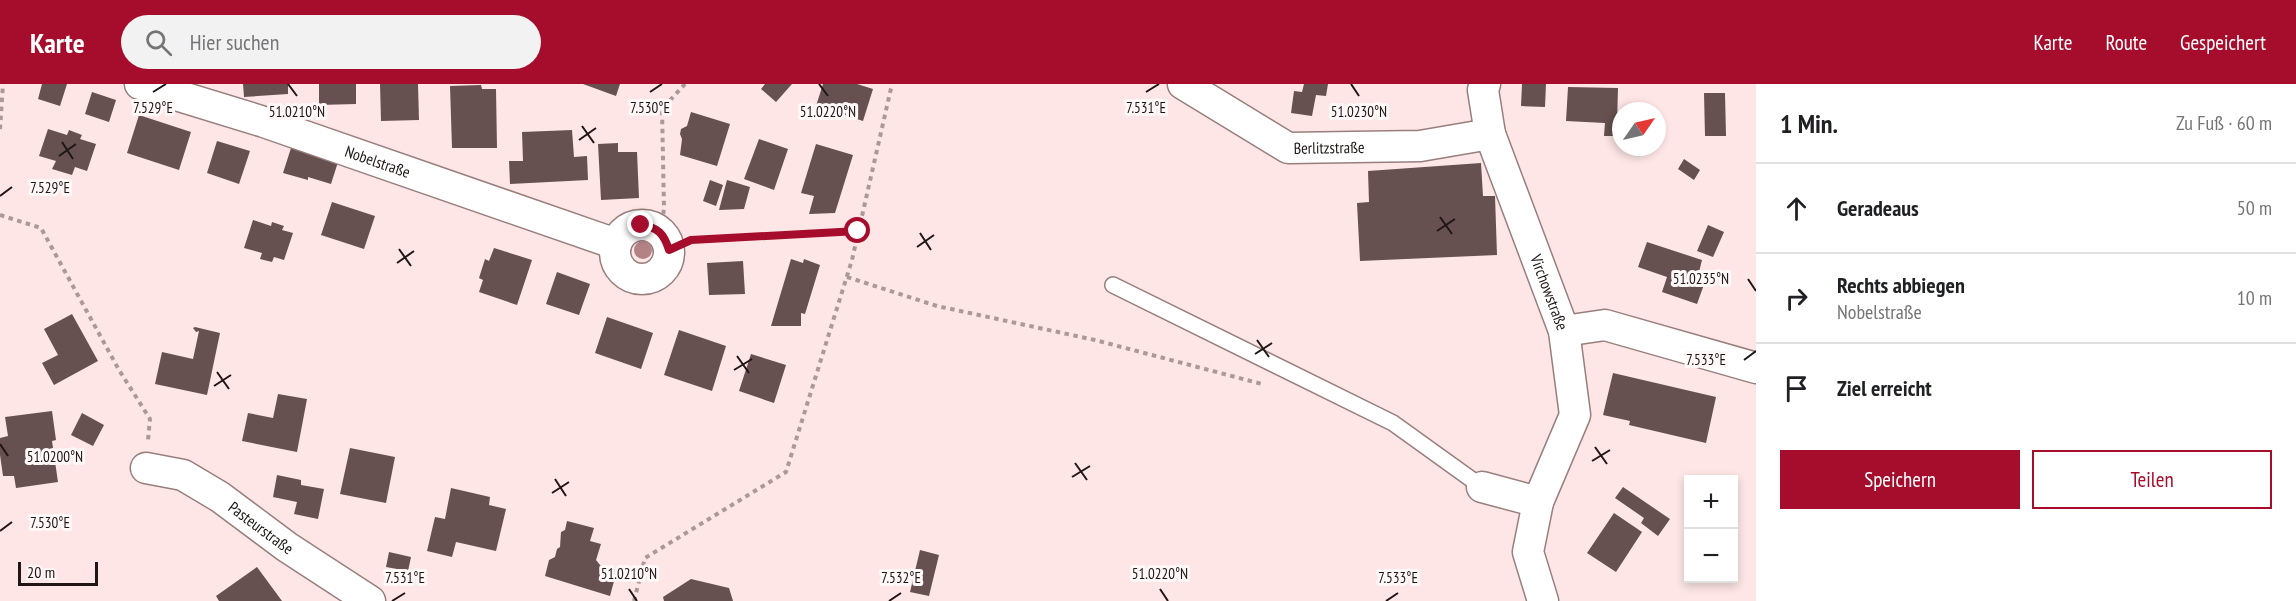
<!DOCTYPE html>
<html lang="de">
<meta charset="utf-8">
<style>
body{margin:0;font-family:"PT Sans Narrow",sans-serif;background:#f2f2f2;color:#202124}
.controls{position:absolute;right:18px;bottom:18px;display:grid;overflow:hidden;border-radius:0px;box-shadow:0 3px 9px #0003}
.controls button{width:54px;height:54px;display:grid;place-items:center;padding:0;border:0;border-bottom:2px solid #e0e0e0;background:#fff;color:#202124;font:30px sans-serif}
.compass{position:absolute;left:1612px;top:18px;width:54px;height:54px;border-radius:50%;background:#fff;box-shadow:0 3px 9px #0003;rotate:56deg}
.scale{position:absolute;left:18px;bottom:15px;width:80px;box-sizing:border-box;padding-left:6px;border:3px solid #1f1616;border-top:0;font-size:16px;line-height:21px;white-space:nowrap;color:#1f1616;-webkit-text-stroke:4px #fef8f8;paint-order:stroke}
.stop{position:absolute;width:18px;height:18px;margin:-14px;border:4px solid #a60d2c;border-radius:50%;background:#fff}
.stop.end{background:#a60d2c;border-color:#fff;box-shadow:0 2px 6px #0008}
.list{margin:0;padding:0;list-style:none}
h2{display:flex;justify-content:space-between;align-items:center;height:78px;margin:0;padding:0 24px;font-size:26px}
h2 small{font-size:20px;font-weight:400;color:#757577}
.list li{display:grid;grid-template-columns:39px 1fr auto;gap:18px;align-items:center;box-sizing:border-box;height:90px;padding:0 24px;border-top:2px solid #e0e0e0}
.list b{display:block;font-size:22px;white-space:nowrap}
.list p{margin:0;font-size:20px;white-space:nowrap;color:#757577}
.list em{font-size:20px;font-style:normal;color:#757577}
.actions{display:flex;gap:12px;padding:18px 24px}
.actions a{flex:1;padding:14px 0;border:2px solid #a60d2c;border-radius:0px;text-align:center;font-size:21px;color:#a60d2c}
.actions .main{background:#a60d2c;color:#fff}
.icon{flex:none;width:33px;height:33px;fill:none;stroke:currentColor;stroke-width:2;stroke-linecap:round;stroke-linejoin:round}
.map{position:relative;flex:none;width:1756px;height:517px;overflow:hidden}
header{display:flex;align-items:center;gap:36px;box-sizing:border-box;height:84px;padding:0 30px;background:#a60d2c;color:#fff}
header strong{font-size:28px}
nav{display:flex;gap:33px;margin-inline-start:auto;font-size:21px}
.search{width:420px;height:54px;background:#f2f2f2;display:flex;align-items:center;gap:15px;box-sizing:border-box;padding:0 21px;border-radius:33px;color:#757577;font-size:22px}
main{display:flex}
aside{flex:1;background:#fff}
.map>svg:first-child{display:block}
.building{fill:#675050}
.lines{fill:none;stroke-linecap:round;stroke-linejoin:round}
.service-casing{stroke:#987f7e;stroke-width:18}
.minor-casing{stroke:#987f7e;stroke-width:33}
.path{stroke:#ab9998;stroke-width:4;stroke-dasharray:4.5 4.5;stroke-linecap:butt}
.service{stroke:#fff;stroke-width:15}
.minor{stroke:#fff;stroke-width:30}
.tree{fill:#b38284}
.route{stroke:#a60d2c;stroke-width:8}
.ticks{fill:none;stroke:#1f1616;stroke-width:2}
.labels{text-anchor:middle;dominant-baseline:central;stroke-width:6;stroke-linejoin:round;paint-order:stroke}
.street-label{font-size:16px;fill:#1f1616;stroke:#fef8f8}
.ticks-label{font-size:15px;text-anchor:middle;fill:#1f1616;stroke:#fef8f8;stroke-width:6;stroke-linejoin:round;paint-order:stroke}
</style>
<header>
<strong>Karte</strong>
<div class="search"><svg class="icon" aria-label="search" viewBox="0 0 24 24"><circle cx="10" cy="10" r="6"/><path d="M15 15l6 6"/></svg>Hier suchen</div>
<nav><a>Karte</a><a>Route</a><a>Gespeichert</a></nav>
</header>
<main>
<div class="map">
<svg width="1756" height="517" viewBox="0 0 1756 517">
<rect width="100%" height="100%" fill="#fde6e5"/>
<!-- building -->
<path class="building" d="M42,0H67L60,22L38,15Z
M243,0H288V10L244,13Z
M319,0H356V20L319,21Z
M380,0H418L419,36L381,37Z
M583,0H620L616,12Z
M765,0H792L776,18L761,5Z
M823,0H857L873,5L863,37L842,30L837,33L831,31L828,26L816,22Z
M1304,0H1328L1326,12L1316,11L1312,32L1291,29L1294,7L1302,8Z
M1522,0H1546L1545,23L1521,22Z
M481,1L482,5H496L497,64H452L450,2Z
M1568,3L1618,4L1617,40H1621V52H1604L1605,39L1566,37Z
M92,8L116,16L109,38L85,30Z
M1704,9H1725L1726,52H1705Z
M691,28L730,40L717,82L680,71L682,55L680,50L681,45L687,42Z
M139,31L191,48L179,86L127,69Z
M48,45L67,51L69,46L82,51L80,55L96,60L87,87L75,83L72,91L52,85L56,77L39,72Z
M572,46L574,73L587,72L588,96L510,100L509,77H523L522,48Z
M759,55L788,65L774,106L744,95Z
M217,57L250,67L239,100L207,89Z
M618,59V68H637L639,114L601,116L598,60Z
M816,60L853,71L835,129L809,130L814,112L801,109Z
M291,64L338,78L331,100L308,93V96L283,89Z
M1684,75L1700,86L1694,96L1678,85Z
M1481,79L1483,112H1495L1497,171L1360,177L1357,119L1369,118L1368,87Z
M710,96L723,101L716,122L703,117Z
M727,96L750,103L744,125L719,126Z
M332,118L375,132L364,165L321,151Z
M253,136L271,142L272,138L284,142L282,146L293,149L284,176L274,173L272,178L260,175L262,169L244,164Z
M1708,141L1724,148L1713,173L1697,167Z
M1647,158L1702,176L1698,192L1706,195L1697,220L1662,208L1667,193L1638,183Z
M494,164L532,176L517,221L479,208L483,196L479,194L485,175L489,177Z
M791,175L803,179L804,175L820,181L805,230L801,229V242H771Z
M743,177L745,210L709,211L707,179Z
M557,188L590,200L579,231L546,220Z
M72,230L98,277L54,301L42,279L58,271L44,245Z
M607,233L653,249L641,285L595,269Z
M195,243L220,249L207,311L155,300L162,268L193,275L199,247L196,248L193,244Z
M679,246L726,262L712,307L664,291Z
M751,270L786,281L774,319L739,307Z
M1613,289L1716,313L1706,359L1629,341L1630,337L1603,331Z
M278,310L307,315L297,368L242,357L248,329L273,334Z
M52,327L56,356L52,357L58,398L16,404L14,392H3L0,371V354L8,352L5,333Z
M82,329L104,341L93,362L71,351Z
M350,364L395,373L386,419L340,410Z
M277,391L301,396V401L324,405L318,435L294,430L297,418L273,413Z
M1623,403L1670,435L1658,452L1641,439L1644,434L1615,414Z
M451,404L490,413L489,421L506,425L496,467L456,458L452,473L427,467L435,433L445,435Z
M1614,429L1642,448L1616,488L1587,469Z
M567,437L594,444L590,457L601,460L596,476L600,481L617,486L610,512L545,492L549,476L555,473L557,465L560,463L561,448L565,446Z
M920,466L939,471L929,512L910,508Z
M389,468L411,473L408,487L386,483Z
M257,483L282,517H219L216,512Z
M691,495L729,504L733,517H664L663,513Z"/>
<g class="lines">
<defs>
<path id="service" d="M1113,201L1393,339L1482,403"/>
<g id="minor">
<path id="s1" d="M140,0L264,38L616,160"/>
<path id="s2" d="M1183,0L1288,64L1420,62L1490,50"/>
<path id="s3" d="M1485,0L1483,6L1490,50L1564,247L1575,331L1538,418L1528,468L1543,517"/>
<circle cx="642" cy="168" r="27"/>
<path d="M1564,247L1605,241L1756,284"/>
<path id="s4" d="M146,384L183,391L220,413L287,463L370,517"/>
<path d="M1482,403L1538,418"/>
</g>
</defs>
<!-- service casing -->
<use href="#service" class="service-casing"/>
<!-- minor casing -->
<use href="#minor" class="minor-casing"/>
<!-- path -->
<path class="path" d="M0,45L3,0
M0,131L41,144L119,286L150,335L148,356
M661,148L664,124L662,25L685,0
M669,166L691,156L858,147
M847,193L937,222L1095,256L1262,300
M634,517L645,474L786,388L852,176L892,0"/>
<!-- service -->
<use href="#service" class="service"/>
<!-- minor -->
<use href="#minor" class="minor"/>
</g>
<!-- trees -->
<circle class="tree" cx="643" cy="166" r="9"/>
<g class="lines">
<!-- route -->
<path class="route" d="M641,141C658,143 664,150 669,166L691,156L858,147"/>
</g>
<!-- ticks -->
<path class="ticks" d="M288,0L297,12M819,0L828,12M1351,0L1359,12M153,8L166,0M650,8L662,0M1146,8L1159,0M582,42L594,59M579,56L596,44M62,58L73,75M59,72L76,60M0,112L12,103M1440,133L1452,150M1437,147L1455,135M920,149L931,166M917,163L934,151M399,165L411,182M397,179L414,167M1748,195L1756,207M1257,256L1269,273M1255,270L1272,259M737,272L749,289M1744,276L1756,267M734,286L752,275M217,288L229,305M214,302L231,291M0,360L8,372M1595,363L1607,380M1592,377L1610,366M1075,379L1087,396M1072,393L1090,382M555,395L566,412M552,409L569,398M0,447L12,438M629,505L637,517M1160,505L1168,517M392,517L405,509M889,517L901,509M1386,517L1398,509"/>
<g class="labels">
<!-- street labels -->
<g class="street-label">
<text stroke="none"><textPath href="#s2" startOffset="164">Berlitzstraße</textPath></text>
<text stroke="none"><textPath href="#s1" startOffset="250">Nobelstraße</textPath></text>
<text stroke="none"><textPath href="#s3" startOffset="220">Virchowstraße</textPath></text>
<text stroke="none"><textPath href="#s4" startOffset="132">Pasteurstraße</textPath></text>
</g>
</g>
<g class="ticks-label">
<text x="153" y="29">7.529°E</text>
<text x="650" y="29">7.530°E</text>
<text x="1146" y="29">7.531°E</text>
<text x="297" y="33">51.0210°N</text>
<text x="828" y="33">51.0220°N</text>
<text x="1359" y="33">51.0230°N</text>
<text x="50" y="109">7.529°E</text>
<text x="1701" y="200">51.0235°N</text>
<text x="1706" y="281">7.533°E</text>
<text x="55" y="378">51.0200°N</text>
<text x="50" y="444">7.530°E</text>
<text x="629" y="495">51.0210°N</text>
<text x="1160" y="495">51.0220°N</text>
<text x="405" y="499">7.531°E</text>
<text x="901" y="499">7.532°E</text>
<text x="1398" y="499">7.533°E</text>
</g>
</svg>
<div class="controls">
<button>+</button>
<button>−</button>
</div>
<svg class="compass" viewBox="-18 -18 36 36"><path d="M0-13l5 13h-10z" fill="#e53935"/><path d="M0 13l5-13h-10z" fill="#757577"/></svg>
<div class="scale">20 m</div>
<div class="stop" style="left:858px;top:147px"></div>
<div class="stop end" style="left:641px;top:141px"></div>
</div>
<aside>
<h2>1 Min.<small>Zu Fuß · 60 m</small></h2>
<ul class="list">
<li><svg class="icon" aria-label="ahead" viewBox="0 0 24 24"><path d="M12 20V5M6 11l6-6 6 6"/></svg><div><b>Geradeaus</b></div><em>50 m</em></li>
<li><svg class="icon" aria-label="right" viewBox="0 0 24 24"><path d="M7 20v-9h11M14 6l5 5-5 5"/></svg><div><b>Rechts abbiegen</b><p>Nobelstraße</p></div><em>10 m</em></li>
<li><svg class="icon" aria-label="arrive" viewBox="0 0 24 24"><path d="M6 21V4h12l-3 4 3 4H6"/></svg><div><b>Ziel erreicht</b></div></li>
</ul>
<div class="actions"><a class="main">Speichern</a><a>Teilen</a></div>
</aside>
</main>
